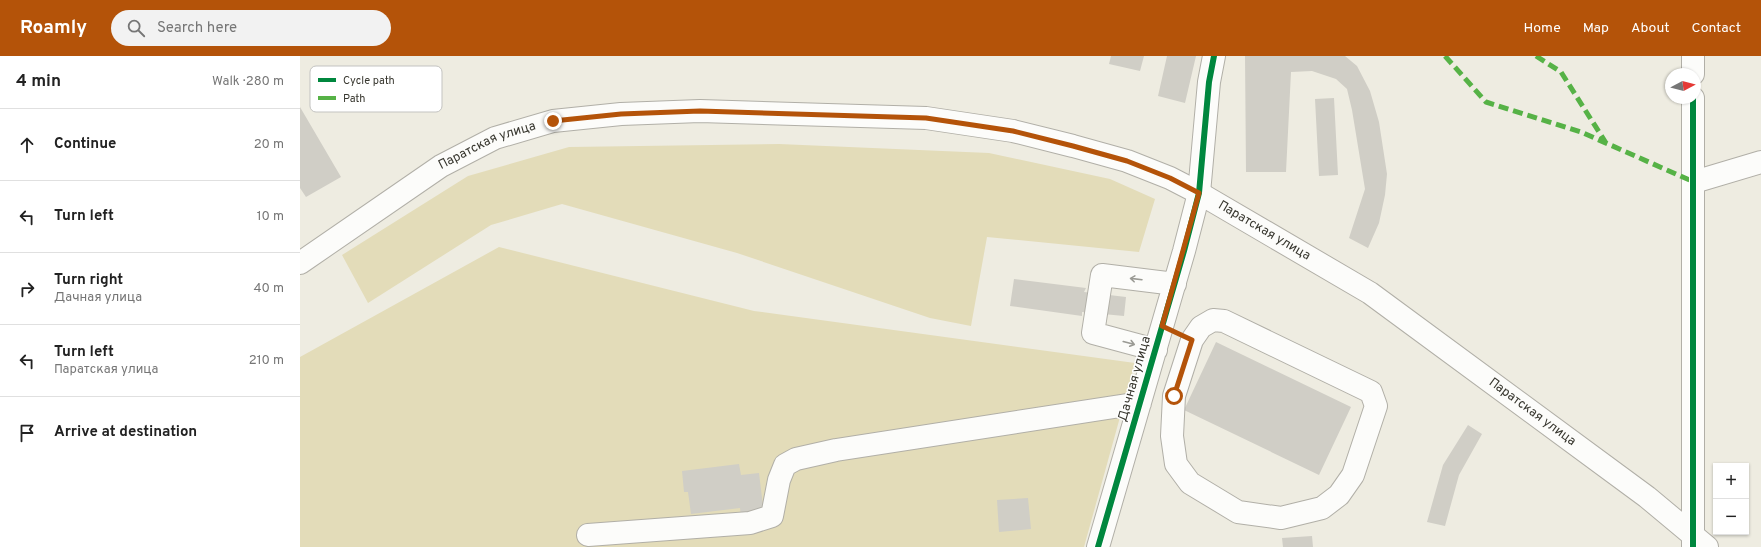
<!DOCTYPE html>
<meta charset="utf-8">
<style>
body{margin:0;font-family:Overpass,sans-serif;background:#f2f2f2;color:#222}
.controls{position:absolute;right:12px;bottom:12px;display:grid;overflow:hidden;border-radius:0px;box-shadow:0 1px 3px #0004}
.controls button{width:36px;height:36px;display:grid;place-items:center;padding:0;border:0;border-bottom:1px solid #e0e0e0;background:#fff;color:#222;font:20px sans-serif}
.compass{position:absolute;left:1365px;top:12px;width:36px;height:36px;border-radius:50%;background:#fff;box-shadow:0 1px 3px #0004;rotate:83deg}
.stop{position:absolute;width:12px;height:12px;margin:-9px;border:3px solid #b45309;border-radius:50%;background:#fff}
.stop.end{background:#b45309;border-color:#fff;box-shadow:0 1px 4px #0008}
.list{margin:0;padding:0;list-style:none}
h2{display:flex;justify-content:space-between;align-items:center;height:52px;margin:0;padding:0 16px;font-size:17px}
h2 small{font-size:13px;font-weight:400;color:#767676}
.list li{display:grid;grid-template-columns:26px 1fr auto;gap:12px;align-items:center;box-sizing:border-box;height:72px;padding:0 16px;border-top:1px solid #e0e0e0}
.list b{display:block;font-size:15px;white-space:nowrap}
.list p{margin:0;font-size:13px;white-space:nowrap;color:#767676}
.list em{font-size:13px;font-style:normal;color:#767676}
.icon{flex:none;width:22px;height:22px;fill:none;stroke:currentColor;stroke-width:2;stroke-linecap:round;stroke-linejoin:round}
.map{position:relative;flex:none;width:1461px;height:491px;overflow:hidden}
header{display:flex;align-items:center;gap:24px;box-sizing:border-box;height:56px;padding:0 20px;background:#b45309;color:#fff}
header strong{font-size:19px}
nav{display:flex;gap:22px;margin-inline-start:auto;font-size:14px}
.search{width:280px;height:36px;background:#f2f2f2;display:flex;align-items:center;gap:10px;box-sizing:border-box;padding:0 14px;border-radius:22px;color:#767676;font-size:15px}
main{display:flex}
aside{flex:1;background:#fff}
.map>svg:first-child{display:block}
.green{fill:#e3dcb9}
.building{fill:#d0cec6}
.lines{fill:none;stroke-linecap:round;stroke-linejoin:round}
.minor-casing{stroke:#b1afa7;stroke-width:24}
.major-casing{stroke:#b1afa7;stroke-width:24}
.minor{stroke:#fcfcfa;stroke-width:22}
.major{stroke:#fcfcfa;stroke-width:22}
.quiet{stroke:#56b246;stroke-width:5;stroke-dasharray:10 5;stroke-linecap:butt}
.cycleway-casing{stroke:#fff;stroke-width:8}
.cycleway{stroke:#00873e;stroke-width:6}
.oneway{stroke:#9a9a94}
.route{stroke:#b45309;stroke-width:5}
.labels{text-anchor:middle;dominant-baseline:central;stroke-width:3;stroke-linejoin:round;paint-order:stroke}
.street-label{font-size:13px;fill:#38372f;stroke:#fff}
.key{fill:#fff;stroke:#c3c3c1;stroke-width:1}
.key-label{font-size:11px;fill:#38372f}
</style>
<header>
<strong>Roamly</strong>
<div class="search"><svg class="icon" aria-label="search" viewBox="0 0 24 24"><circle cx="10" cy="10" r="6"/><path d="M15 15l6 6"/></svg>Search here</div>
<nav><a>Home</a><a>Map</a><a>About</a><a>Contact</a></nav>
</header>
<main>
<aside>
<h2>4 min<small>Walk · 280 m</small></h2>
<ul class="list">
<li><svg class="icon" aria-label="ahead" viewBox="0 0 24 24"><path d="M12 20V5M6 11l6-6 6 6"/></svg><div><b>Continue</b></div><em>20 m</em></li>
<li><svg class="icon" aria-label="left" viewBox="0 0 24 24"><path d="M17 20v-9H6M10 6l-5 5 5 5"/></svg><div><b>Turn left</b></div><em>10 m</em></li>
<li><svg class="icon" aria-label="right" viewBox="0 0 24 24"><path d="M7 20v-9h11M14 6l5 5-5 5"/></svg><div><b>Turn right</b><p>Дачная улица</p></div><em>40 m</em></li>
<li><svg class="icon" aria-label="left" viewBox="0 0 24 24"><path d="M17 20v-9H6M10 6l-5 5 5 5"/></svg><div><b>Turn left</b><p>Паратская улица</p></div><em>210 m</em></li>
<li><svg class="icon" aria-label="arrive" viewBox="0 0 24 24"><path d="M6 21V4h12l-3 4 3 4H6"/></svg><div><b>Arrive at destination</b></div></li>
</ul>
</aside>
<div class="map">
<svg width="1461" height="491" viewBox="0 0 1461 491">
<rect width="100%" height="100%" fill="#eeece1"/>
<!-- green -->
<path class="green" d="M479,88L689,97L810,123L855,143L839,196L687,181L671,270L630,262L437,197L262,148L191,169L68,247L42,199L168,120L269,91Z
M199,191L454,255L835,307L784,491H0V301Z"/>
<!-- building -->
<path class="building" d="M811,0H844L840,15L809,8Z
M867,0H896L885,47L858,40Z
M945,0H1045L1057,10L1070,35L1079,66L1087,118L1085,139L1079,167L1068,192L1049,182L1065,133L1052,54L1047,33L1036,23L1012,15L991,16L986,116H946Z
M1034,42L1038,119L1019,120L1015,43Z
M0,51L41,121L6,141L0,132Z
M714,223L786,232L784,236L826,241L824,260L782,256V260L710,250Z
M916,286L1051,351L1019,419L884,354Z
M1168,369L1182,378L1159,419L1145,470L1127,466L1143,409Z
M439,408L441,419L459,417L464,458L441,461L440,452L391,458L388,436H384L382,415Z
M728,442L731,473L699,476L697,444Z
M1012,480L1013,491H983L982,482Z"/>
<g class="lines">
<defs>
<path id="minor" d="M1393,0V18
M1394,126L1461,106
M913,264L924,265L1071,336L1076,350L1053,419L1039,439L1022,452L981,462L938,456L890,427L876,408L872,380L874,340L892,284L901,271Z
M856,294L793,277L802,219L875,228
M288,479L450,467L472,460L479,424L485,409L496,403L536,394L840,347
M798,491L884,195L899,137L909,26L914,0
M1393,491V42"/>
<g id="major">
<path id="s1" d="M0,207L141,110L195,82L253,65L321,58L400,55L626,62L713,75L773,90L827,105L870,122L899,137L1070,237L1347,441L1407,491"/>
</g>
</defs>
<!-- minor casing -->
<use href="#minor" class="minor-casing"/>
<!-- major casing -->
<use href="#major" class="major-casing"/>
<!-- minor -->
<use href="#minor" class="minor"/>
<!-- major -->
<use href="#major" class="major"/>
<!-- quiet -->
<path class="quiet" d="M1145,0L1186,46L1281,76L1394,126
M1236,0L1261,16L1306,87"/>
<defs>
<path id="cycleway" d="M798,491L884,195L899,137L909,26L914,0
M1393,491V42"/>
</defs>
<!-- cycleway casing -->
<use href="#cycleway" class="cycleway-casing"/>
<!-- cycleway -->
<use href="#cycleway" class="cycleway"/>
</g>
<!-- one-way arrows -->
<defs><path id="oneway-shaft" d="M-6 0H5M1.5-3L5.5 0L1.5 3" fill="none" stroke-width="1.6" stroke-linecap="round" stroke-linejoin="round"/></defs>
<g class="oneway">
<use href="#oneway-shaft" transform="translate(836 223) rotate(-173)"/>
<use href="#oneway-shaft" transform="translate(829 287) rotate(15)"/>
</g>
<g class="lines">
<!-- route -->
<path class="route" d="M253,65L321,58L400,55L626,62L713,75L773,90L827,105L870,122L899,137L862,270L892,284L874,340"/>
</g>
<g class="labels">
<!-- street labels -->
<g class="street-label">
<text stroke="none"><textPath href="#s1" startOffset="222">Паратская улица</textPath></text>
<text stroke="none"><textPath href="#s1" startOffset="1026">Паратская улица</textPath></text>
<text transform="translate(835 323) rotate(-74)">Дачная улица</text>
<text stroke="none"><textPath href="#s1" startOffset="1350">Паратская улица</textPath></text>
</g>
</g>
<!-- legend -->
<rect x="10" y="10" width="132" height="46" rx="6" class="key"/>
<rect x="18" y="22" width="18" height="4" fill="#00873e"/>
<rect x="18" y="40" width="18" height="4" fill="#56b246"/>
<g class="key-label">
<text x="43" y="28">Cycle path</text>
<text x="43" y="46">Path</text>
</g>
</svg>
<div class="controls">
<button>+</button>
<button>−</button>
</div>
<svg class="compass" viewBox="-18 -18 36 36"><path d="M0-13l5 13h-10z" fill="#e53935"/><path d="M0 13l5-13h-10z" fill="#767676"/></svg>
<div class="stop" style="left:874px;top:340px"></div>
<div class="stop end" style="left:253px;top:65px"></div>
</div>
</main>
